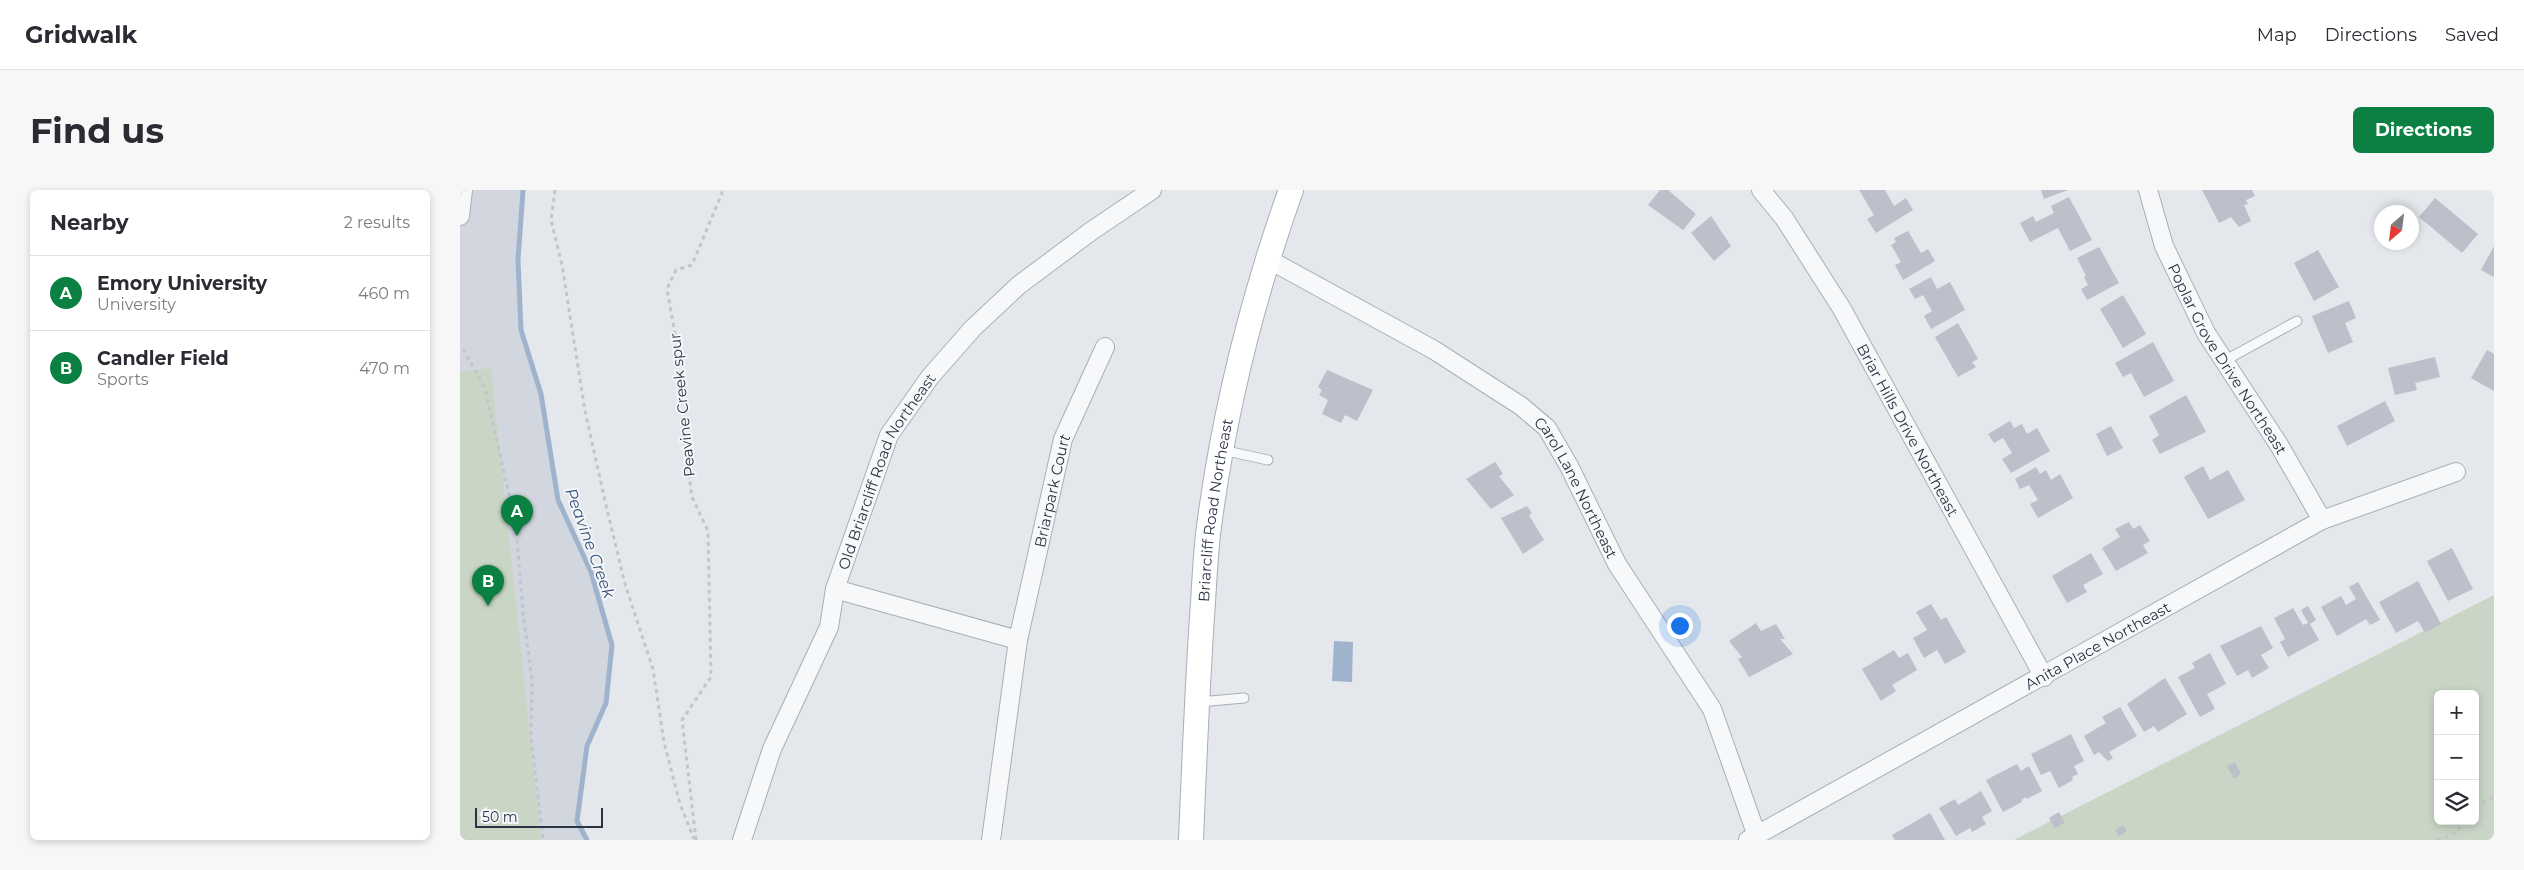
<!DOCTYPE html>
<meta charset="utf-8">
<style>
body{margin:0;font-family:Montserrat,sans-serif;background:#f7f7f7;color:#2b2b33}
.controls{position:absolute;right:15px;bottom:15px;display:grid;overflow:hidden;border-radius:8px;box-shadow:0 2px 8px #0003}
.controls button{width:45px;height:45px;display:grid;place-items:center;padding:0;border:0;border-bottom:1px solid #e1e1e2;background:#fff;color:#2b2b33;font:25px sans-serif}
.compass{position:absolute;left:1914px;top:15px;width:45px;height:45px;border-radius:50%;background:#fff;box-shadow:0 2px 8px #0003;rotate:208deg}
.scale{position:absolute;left:15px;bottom:12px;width:128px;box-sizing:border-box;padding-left:5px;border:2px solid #2b3445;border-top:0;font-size:14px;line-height:18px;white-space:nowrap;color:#2b3445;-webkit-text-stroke:4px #f4f6f9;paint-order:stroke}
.you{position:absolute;left:1219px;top:435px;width:18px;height:18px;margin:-12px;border:4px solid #fff;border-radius:50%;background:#1a73e8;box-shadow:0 0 0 8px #1a73e833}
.badge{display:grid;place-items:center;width:32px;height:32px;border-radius:50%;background:#0b8043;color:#fff;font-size:16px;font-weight:700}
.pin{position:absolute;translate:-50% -41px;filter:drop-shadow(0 1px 2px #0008)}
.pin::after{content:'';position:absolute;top:26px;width:18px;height:15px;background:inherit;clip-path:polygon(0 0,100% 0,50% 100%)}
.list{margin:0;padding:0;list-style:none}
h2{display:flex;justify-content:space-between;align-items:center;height:65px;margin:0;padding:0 20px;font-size:21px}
h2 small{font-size:16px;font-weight:400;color:#7c7c81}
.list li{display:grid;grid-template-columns:32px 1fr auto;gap:15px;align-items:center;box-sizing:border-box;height:75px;padding:0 20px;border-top:1px solid #e1e1e2}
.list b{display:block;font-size:19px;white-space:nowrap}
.list p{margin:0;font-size:16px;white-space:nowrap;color:#7c7c81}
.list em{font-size:16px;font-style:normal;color:#7c7c81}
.icon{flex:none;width:28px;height:28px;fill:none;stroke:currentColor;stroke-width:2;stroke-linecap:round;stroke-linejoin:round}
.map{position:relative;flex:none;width:2034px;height:650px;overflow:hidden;border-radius:8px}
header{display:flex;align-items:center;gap:30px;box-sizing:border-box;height:70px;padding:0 25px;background:#fff;border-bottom:1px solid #e1e1e2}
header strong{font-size:24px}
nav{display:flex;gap:28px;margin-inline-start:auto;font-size:18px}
.intro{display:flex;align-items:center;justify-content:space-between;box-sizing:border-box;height:120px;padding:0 30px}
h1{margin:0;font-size:35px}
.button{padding:12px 22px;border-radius:8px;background:#0b8043;color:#fff;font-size:18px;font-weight:700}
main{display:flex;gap:30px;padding:0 30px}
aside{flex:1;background:#fff;border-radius:8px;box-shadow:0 2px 8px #0003}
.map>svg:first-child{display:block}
.built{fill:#d2d6de}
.green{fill:#c9d6c5;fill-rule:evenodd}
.water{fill:#9fb4cc}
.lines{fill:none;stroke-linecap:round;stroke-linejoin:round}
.stream{stroke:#9fb4cc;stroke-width:5}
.building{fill:#bbc0ca}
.lane-casing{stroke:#a9aeb7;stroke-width:11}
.street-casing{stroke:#a9aeb7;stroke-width:20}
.secondary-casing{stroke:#a9aeb7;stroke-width:26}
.path{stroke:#c2c5cb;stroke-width:3;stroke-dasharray:4 4;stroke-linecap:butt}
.lane{stroke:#f7f8fa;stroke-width:9}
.street{stroke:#f7f8fa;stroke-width:18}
.secondary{stroke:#fff;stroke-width:24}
.labels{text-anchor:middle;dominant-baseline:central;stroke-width:4;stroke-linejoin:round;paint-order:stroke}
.street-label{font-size:15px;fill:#2b3445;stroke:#f4f6f9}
.water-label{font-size:16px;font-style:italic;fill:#34527a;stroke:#f4f6f9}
</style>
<header>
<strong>Gridwalk</strong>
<nav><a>Map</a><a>Directions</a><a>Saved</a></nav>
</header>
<div class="intro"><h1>Find us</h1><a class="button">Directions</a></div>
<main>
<aside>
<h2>Nearby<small>2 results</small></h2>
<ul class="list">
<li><span class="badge">A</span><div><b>Emory University</b><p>University</p></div><em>460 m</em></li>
<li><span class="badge">B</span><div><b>Candler Field</b><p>Sports</p></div><em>470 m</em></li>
</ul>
</aside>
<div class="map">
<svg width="2034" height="650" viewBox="0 0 2034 650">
<rect width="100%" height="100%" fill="#e4e7ec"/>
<!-- built -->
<path class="built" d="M0,0H63L58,70L61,140L81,204L98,310L131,382L152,455L146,513L127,556L117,631L127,650H0Z"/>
<!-- green -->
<path class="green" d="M31,178L81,650H0V182Z
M2034,405V650H1554ZM1978,504H2015V631H1978Z"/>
<!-- water -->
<path class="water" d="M874,451L893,452L892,492L872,491Z"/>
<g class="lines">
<!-- stream -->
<path class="stream" d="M63,0L58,70L61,140L81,204L98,310L131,382L152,455L146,513L127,556L117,631L127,650"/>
</g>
<!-- building -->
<path class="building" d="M1200,0H1208L1236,24L1223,40L1188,15Z
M1399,0H1425L1434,16L1446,8L1453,20L1416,43L1407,29L1414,25Z
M1581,0H1608L1584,9Z
M1742,0H1792L1795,6L1786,10L1788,14L1784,15L1791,31L1779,37L1771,27L1759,33Z
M1609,7L1632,50L1610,61L1598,38L1570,52L1560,33L1573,26L1576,32L1594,23L1591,16Z
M1975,8L2018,44L2002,63L1959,27Z
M1251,26L1271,56L1254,71L1231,43Z
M1448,41L1461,63L1468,59L1475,71L1443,90L1435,75L1441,72L1431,55L1436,52L1434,48Z
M2034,56V87L2021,80Z
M1639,57L1659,93L1627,110L1621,99L1628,95L1624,87L1626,86L1617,68Z
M1858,60L1879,97L1854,111L1834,73Z
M1471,87L1477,99L1490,92L1505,120L1471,139L1464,126L1472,121L1463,105L1455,109L1449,99Z
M1663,105L1686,144L1663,158L1640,119Z
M1889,111L1896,128L1885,133L1893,152L1868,163L1852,126Z
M1498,133L1518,169L1512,172L1516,177L1498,187L1475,147Z
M1693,152L1714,191L1684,207L1671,183L1663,187L1655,173Z
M2027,160L2034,164V201L2011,188Z
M1975,167L1980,187L1955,193L1957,200L1935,205L1928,178Z
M867,180L913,200L897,231L885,225L881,233L862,224L868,210L859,205L862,200L858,197Z
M1726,205L1746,242L1700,264L1692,250L1699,245L1689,226Z
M1925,211L1935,231L1887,256L1877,236Z
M1550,231L1554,238L1562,234L1567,244L1577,238L1590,261L1551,283L1542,269L1552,263L1543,248L1534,253L1528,244Z
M1651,236L1663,258L1647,266L1636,244Z
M1035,272L1043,284L1039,286L1054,305L1031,319L1006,289Z
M1743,276L1750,290L1768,280L1785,310L1748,329L1724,287Z
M1576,277L1580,284L1586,280L1591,290L1600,284L1613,308L1578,328L1570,314L1578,310L1569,295L1560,299L1555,289Z
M1067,316L1072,323L1069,325L1084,350L1063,364L1041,328Z
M1669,332L1673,339L1680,335L1690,351L1683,355L1688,363L1656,381L1642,358L1660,347L1655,339Z
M1992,358L2013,399L1988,411L1967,371Z
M1631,363L1643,384L1623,395L1627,402L1607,413L1592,386Z
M1958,391L1981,434L1965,443L1958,431L1936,443L1919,412Z
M1898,392L1920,430L1910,435L1906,429L1877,446L1861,417L1881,406L1886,415L1896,409L1889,397Z
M1471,414L1481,430L1486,427L1506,462L1485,474L1477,460L1464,468L1453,448L1467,440L1456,422Z
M1848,416L1856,430L1850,434L1859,450L1828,467L1820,452L1825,449L1814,428L1833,418L1843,435L1848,433L1841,420Z
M1296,433L1301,441L1316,434L1325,449H1320L1333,464L1289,487L1278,469L1282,467L1269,451Z
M1801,436L1813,458L1801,465L1809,478L1792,488L1788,480L1777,486L1760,456Z
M1434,460L1439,468L1448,463L1457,480L1432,495L1436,501L1421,511L1402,479Z
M1750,463L1766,494L1747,504L1755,519L1740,527L1718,487L1735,478L1732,473Z
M1705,488L1727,524L1698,542L1694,536L1684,542L1667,514Z
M1660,517L1677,546L1649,562L1653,568L1648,571L1639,562L1634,565L1624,546L1646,533L1642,527Z
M1611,544L1624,571L1614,576L1618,584L1612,587L1613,590L1599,598L1590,581L1581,585L1571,564Z
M1775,572L1781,584L1774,589L1767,576Z
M1557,574L1561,581L1569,576L1582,601L1567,609L1566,607L1561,610L1562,612L1543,622L1526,590Z
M1521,601L1532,621L1522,627L1526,634L1512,642L1510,638L1496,646L1479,618L1495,609L1498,615Z
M1599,622L1605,633L1595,638L1589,628Z
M1470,623L1485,650H1435L1432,645Z
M1663,635L1667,641L1659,646L1655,640Z"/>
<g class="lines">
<defs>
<path id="lane" d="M1764,171L1837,131
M762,260L808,270
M739,512L784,508"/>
<g id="street">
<path id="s1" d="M1301,0L1324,28L1382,119L1584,487"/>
<path id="s2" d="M1688,0L1704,56L1746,143L1819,255L1862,330"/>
<path d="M0,26L3,0"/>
<path id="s3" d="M806,68L974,160L1061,216L1087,238L1109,276L1157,374L1252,519L1297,646"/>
<path d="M375,399L558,450"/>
<path id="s4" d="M282,650L312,559L369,437L375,399L429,245L470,187L513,138L559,95L630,42L692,0"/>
<path id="s5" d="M531,650L558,450L603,249L645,157"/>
<path id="s6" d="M1288,650L1862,330L1996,282"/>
</g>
<g id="secondary">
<path id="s7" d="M731,650C734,576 737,502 742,427C744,400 745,372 748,344C763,226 791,112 831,0"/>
</g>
</defs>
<!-- lane casing -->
<use href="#lane" class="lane-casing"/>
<!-- street casing -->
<use href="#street" class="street-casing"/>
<!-- secondary casing -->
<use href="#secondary" class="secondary-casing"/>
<!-- path -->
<path class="path" d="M95,0L91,30L102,75L125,221L145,311L165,394L193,479L204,552L220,614L234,649
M3,159L25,198L56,336L63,422L72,490L71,547L83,650
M2015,616L2034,607
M236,650L222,530L251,487L248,341L232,307L220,219L222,184L207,99L216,80L232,75L262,3L259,0
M1977,650L1996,643L2004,631"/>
<!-- lane -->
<use href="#lane" class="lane"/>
<!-- street -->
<use href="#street" class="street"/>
<!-- secondary -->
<use href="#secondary" class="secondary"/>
</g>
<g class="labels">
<!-- street labels -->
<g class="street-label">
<text stroke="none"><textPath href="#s2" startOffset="188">Poplar Grove Drive Northeast</textPath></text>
<text transform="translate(222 215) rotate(-96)">Peavine Creek spur</text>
<text stroke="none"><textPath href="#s1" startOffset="282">Briar Hills Drive Northeast</textPath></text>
<text stroke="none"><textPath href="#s4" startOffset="398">Old Briarcliff Road Northeast</textPath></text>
<text stroke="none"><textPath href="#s3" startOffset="395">Carol Lane Northeast</textPath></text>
<text stroke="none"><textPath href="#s5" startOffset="355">Briarpark Court</textPath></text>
<text stroke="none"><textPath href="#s7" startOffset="331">Briarcliff Road Northeast</textPath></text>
<text stroke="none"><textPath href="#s6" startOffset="400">Anita Place Northeast</textPath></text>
</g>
<!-- water labels -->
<g class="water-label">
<text transform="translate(130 353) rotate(70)">Peavine Creek</text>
</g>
</g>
</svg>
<div class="controls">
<button>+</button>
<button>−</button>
<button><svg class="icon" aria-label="layers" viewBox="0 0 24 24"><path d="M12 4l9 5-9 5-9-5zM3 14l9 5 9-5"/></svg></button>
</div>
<svg class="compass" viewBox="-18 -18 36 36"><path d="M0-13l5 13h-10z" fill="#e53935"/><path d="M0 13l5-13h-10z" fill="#7c7c81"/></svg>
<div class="scale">50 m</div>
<div class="you"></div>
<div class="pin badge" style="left:57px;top:346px">A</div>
<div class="pin badge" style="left:28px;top:416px">B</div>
</div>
</main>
